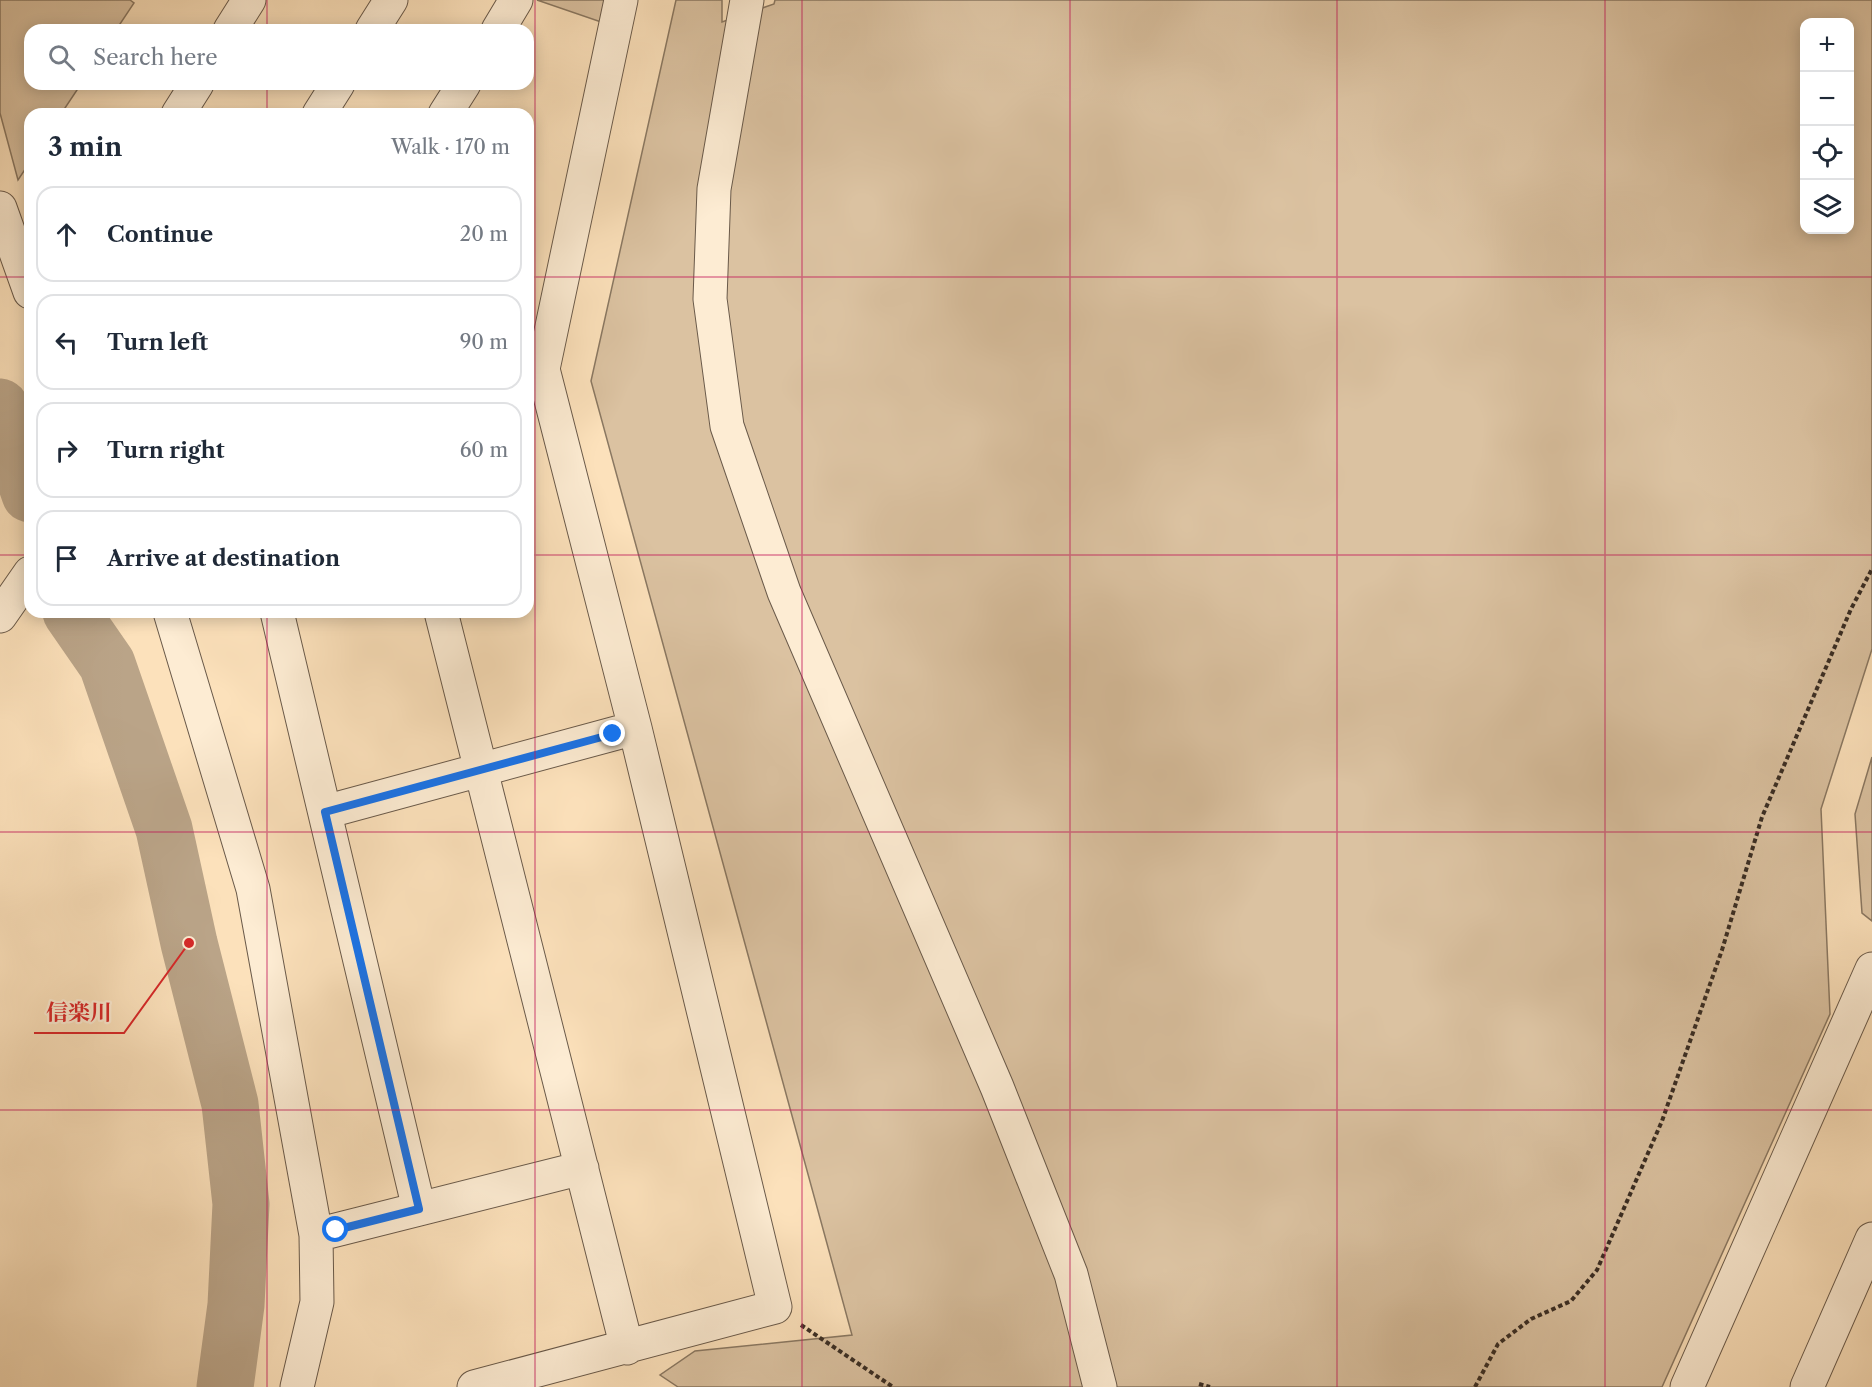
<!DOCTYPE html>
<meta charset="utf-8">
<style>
body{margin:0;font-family:"Libre Caslon Text","Noto Serif JP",serif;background:#f6f6f7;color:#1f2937}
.controls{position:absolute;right:18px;top:18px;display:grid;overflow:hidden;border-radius:12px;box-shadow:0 3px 15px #0003}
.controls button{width:54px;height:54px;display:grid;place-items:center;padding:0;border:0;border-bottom:2px solid #e0e1e3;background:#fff;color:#1f2937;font:30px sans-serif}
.stop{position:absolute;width:18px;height:18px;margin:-14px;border:4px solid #1a73e8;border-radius:50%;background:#fff}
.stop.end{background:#1a73e8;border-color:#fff;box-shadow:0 2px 6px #0008}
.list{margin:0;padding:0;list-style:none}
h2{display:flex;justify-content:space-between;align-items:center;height:78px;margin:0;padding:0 24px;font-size:26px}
h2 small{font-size:20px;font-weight:400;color:#747a83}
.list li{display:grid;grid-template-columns:39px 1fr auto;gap:18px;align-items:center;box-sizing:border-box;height:96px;margin:0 12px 12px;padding:0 12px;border:2px solid #e0e1e3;border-radius:18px}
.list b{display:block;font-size:22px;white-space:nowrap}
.list em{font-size:20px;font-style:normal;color:#747a83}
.icon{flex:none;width:33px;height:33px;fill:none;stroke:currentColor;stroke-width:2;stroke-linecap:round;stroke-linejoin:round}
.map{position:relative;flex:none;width:1872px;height:1387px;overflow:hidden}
.search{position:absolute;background:#fff;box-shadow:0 3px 15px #0003;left:24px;top:24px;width:510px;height:66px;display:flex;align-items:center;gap:15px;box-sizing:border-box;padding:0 21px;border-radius:18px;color:#747a83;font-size:22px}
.panel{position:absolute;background:#fff;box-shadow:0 3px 15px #0003;left:24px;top:108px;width:510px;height:510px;border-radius:18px}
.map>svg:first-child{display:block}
.green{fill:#dbc2a1;stroke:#8a7862;stroke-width:1.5;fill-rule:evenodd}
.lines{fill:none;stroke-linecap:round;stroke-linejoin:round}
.river{stroke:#baa488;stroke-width:57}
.minor-casing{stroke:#6a5a4a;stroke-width:35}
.tertiary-casing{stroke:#6a5a4a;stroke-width:35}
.path{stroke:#392d24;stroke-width:4;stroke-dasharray:4.5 3;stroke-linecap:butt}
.minor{stroke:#fdecd3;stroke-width:33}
.tertiary{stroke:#fdecd3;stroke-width:33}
.route{stroke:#1a73e8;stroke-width:8}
.grid{fill:none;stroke:#c2185b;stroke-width:1.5;stroke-opacity:0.55}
.leader{fill:none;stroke:#d62828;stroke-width:2}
.callout-dot{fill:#d62828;stroke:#fdecd3;stroke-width:2}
.callout-label{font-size:22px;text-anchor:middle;font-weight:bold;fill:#d62828;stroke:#fdecd3;stroke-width:4.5;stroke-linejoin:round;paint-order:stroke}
</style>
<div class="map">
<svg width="1872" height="1387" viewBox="0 0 1872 1387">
<rect width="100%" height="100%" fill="#fce1bb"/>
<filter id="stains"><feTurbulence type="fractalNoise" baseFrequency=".00333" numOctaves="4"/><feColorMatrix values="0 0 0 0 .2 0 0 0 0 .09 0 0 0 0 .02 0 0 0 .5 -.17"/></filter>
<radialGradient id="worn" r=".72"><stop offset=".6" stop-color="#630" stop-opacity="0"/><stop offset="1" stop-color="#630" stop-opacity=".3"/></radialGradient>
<!-- green -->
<path class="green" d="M0,0H130L134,3L116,30H30V84H81L61,114H30V162L18,180L0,113Z
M537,0H608L604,23Z
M676,0H722V22L774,4L775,0H1872V649L1821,809L1830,1014L1662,1387H678L660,1375L695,1351L852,1335L591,381ZM1804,22H1850V230H1804Z
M1872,757V921L1862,913L1855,814Z"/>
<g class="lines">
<!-- river -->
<path class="river" d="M0,407L30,494
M71,612L107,664L164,829L189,943L230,1104L241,1204L236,1305L225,1387"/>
<defs>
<path id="minor" d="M230,30L249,0
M498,30L516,0
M178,114L197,84
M445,114L464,84
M0,208L30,292
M170,612L253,889L316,1235L317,1302L297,1387
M277,612L419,1209
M441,612L627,1348
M325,812L635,728
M316,1235L582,1168
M474,1387L775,1307L635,728L543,369L621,0
M1807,1387L1872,1239"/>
<path id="tertiary" d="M747,0L714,189L710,299L727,426L784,592L997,1087L1071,1274L1100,1387
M372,30L391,0
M319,114L338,84
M0,616L30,573
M1687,1387L1872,969"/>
</defs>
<!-- minor casing -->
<use href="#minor" class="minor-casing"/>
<!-- tertiary casing -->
<use href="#tertiary" class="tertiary-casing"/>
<!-- path -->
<path class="path" d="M801,1325L893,1387
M1199,1384L1210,1387
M1475,1387L1498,1344L1531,1319L1571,1301L1597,1270L1662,1121L1722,950L1762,817L1851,609L1872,569"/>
<!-- minor -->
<use href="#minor" class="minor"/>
<!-- tertiary -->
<use href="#tertiary" class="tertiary"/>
</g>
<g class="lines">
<!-- route -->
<path class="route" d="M336,1230L419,1209L325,812L613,734"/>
</g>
<!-- grid -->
<path class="grid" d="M267,0V30M535,0V1387M802,0V1387M1070,0V1387M1337,0V1387M1605,0V1387M267,84V114M0,277H30M528,277H1872M0,555H30M528,555H1872M267,612V1387M0,832H1872M0,1110H1872"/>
<!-- callouts -->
<path class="leader" d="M189 943L124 1033H34"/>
<circle class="callout-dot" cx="189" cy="943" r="6"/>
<g class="callout-label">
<text x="79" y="1020">信楽川</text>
</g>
<rect width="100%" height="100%" filter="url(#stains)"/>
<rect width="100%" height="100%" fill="url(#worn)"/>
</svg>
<div class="controls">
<button>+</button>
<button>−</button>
<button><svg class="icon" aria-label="locate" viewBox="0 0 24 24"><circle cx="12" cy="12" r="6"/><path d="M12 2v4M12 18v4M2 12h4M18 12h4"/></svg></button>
<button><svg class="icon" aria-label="layers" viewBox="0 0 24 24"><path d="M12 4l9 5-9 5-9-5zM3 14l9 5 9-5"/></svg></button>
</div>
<div class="stop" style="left:336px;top:1230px"></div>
<div class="stop end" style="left:613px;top:734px"></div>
<div class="search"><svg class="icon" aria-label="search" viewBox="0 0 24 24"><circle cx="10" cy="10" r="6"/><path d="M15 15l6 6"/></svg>Search here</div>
<section class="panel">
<h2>3 min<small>Walk · 170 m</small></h2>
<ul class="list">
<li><svg class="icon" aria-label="ahead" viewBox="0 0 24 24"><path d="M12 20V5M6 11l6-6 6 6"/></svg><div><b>Continue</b></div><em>20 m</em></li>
<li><svg class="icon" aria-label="left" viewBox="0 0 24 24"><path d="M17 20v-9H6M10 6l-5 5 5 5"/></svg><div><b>Turn left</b></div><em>90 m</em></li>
<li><svg class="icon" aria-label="right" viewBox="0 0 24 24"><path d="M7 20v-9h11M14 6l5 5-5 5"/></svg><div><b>Turn right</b></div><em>60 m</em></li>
<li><svg class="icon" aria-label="arrive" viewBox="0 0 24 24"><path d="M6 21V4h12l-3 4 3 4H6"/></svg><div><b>Arrive at destination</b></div></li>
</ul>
</section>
</div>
